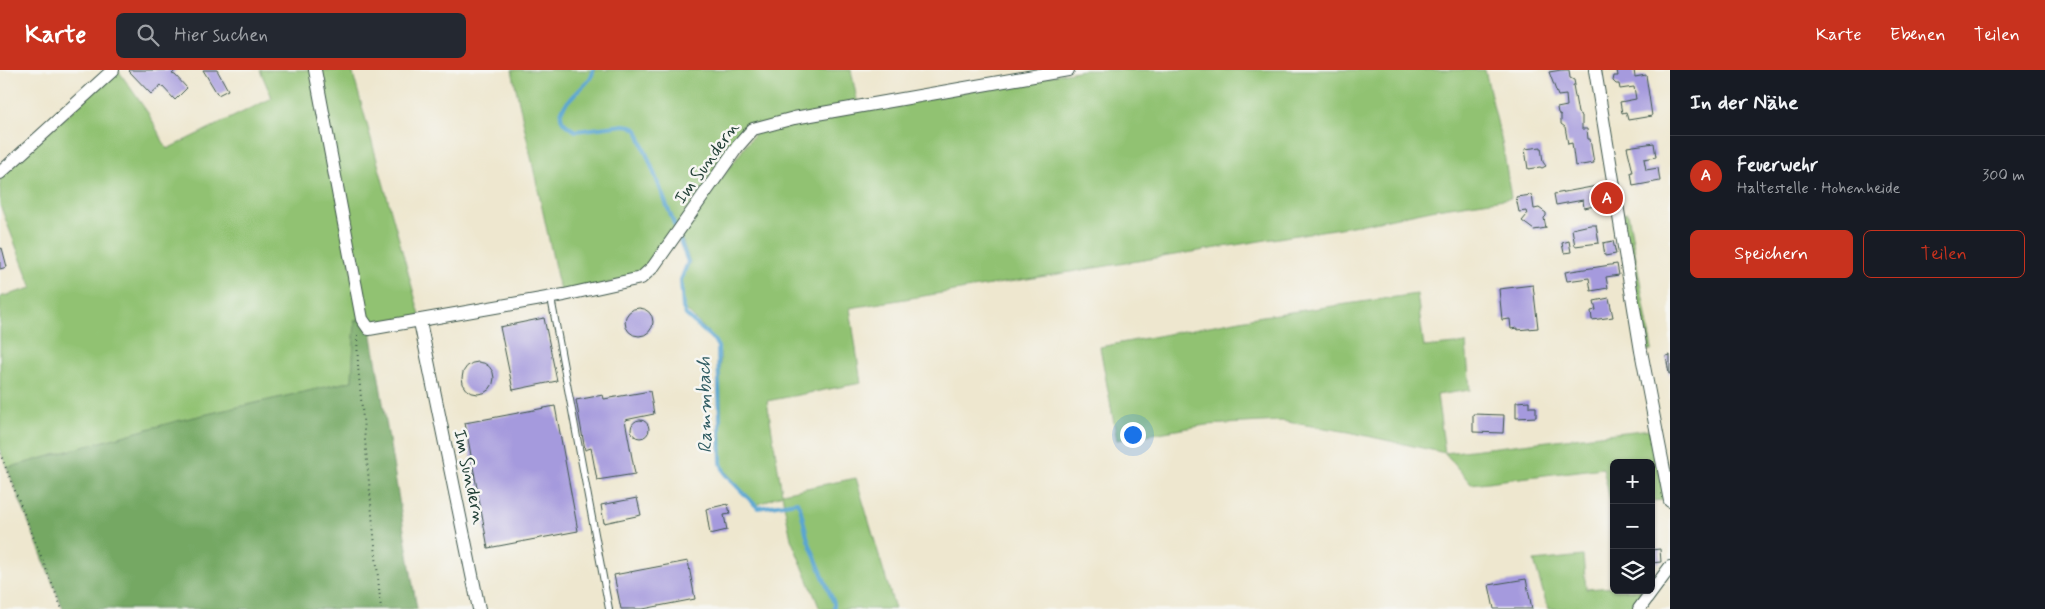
<!DOCTYPE html>
<html lang="de">
<meta charset="utf-8">
<style>
body{margin:0;font-family:Mynerve,sans-serif;background:#242831;color:#f1f3f6}
.controls{position:absolute;right:15px;bottom:15px;display:grid;overflow:hidden;border-radius:8px;box-shadow:0 1px 4px #0004}
.controls button{width:45px;height:45px;display:grid;place-items:center;padding:0;border:0;border-bottom:1px solid #363941;background:#171b24;color:#f1f3f6;font:25px sans-serif}
.you{position:absolute;left:1132px;top:364px;width:18px;height:18px;margin:-12px;border:4px solid #fff;border-radius:50%;background:#1a73e8;box-shadow:0 0 0 8px #1a73e833}
.badge{display:grid;place-items:center;width:32px;height:32px;border-radius:50%;background:#c8321e;color:#fff;font-size:16px;font-weight:700}
.pin{position:absolute;translate:-50% -50%;border:2px solid #fff;box-shadow:0 1px 5px #0006}
.list{margin:0;padding:0;list-style:none}
h2{display:flex;justify-content:space-between;align-items:center;height:65px;margin:0;padding:0 20px;font-size:21px}
h2 small{font-size:16px;font-weight:400;color:#9ea1a6}
.list li{display:grid;grid-template-columns:32px 1fr auto;gap:15px;align-items:center;box-sizing:border-box;height:80px;padding:0 20px;border-top:1px solid #363941}
.list b{display:block;font-size:19px;white-space:nowrap}
.list p{margin:0;font-size:16px;white-space:nowrap;color:#9ea1a6}
.list em{font-size:16px;font-style:normal;color:#9ea1a6}
.actions{display:flex;gap:10px;padding:15px 20px}
.actions a{flex:1;padding:11px 0;border:1px solid #c8321e;border-radius:8px;text-align:center;font-size:18px;color:#c8321e}
.actions .main{background:#c8321e;color:#fff}
.icon{flex:none;width:28px;height:28px;fill:none;stroke:currentColor;stroke-width:2;stroke-linecap:round;stroke-linejoin:round}
.map{position:relative;flex:none;width:1670px;height:539px;overflow:hidden}
header{display:flex;align-items:center;gap:30px;box-sizing:border-box;height:70px;padding:0 25px;background:#c8321e;color:#fff}
header strong{font-size:24px}
nav{display:flex;gap:28px;margin-inline-start:auto;font-size:18px}
.search{width:350px;height:45px;background:#242831;display:flex;align-items:center;gap:12px;box-sizing:border-box;padding:0 18px;border-radius:8px;color:#9ea1a6;font-size:19px}
main{display:flex}
aside{flex:1;background:#171b24}
.map>svg:first-child{display:block}
.green{fill:#91c272;stroke:#588053}
.forest{fill:#74a864;stroke:#4a724c}
.lines{fill:none;stroke-linecap:round;stroke-linejoin:round}
.stream{stroke:#59a5d2;stroke-width:4}
.building{fill:#a59add}
.lane-casing{stroke:#3e564b;stroke-width:8}
.street-casing{stroke:#3e564b;stroke-width:14}
.path{stroke:#3e564b;stroke-width:2;stroke-dasharray:1 4;stroke-linecap:butt}
.lane{stroke:#fff;stroke-width:6}
.street{stroke:#fff;stroke-width:12}
.labels{text-anchor:middle;dominant-baseline:central;stroke-width:5;stroke-linejoin:round;paint-order:stroke}
.street-label{font-size:18px;fill:#1f3d34;stroke:#f6f6f2}
.water-label{font-size:19px;font-style:italic;fill:#305c63;stroke:#f6f6f2}
</style>
<header>
<strong>Karte</strong>
<div class="search"><svg class="icon" aria-label="search" viewBox="0 0 24 24"><circle cx="10" cy="10" r="6"/><path d="M15 15l6 6"/></svg>Hier suchen</div>
<nav><a>Karte</a><a>Ebenen</a><a>Teilen</a></nav>
</header>
<main>
<div class="map">
<svg width="1670" height="539" viewBox="0 0 1670 539">
<rect width="100%" height="100%" fill="#f6f6f2"/>
<filter id="ink" filterUnits="userSpaceOnUse"><feTurbulence type="fractalNoise" baseFrequency=".02" numOctaves="2"/><feDisplacementMap in="SourceGraphic" scale="10" xChannelSelector="R" yChannelSelector="G"/><feConvolveMatrix kernelMatrix="1 2 1 2 8 2 1 2 1" color-interpolation-filters="sRGB"/></filter>
<filter id="wash" filterUnits="userSpaceOnUse"><feTurbulence type="fractalNoise" baseFrequency=".0096" numOctaves="4" result="noise"/><feDisplacementMap in="SourceGraphic" scale="20" xChannelSelector="R" yChannelSelector="G"/><feGaussianBlur stdDeviation="1.12" result="paint"/><feColorMatrix in="noise" values="0 0 0 0 0 0 0 0 0 0 0 0 0 0 0 0 0 1.4 0 .05"/><feComposite in="paint" operator="in"/></filter>
<g filter="url(#wash)">
<rect width="100%" height="100%" fill="#eee7cf"/>
<!-- green -->
<path class="green" d="M118,0L148,43L167,79L272,28L260,0H314L361,249L355,250L352,311L177,351L7,398L0,380V227L32,218L0,135V105Z
M317,0H352L421,249L370,257Z
M512,0H851L858,35L754,56L641,205L561,225Z
M1083,0H1485L1503,77L1511,128L1436,139L1364,154L850,238L861,313L767,331L782,423L856,408L895,539H820L791,469L782,424L757,435L726,402L722,393L720,283L715,269L684,238L682,210L690,192L681,167L698,140L759,58Z
M1628,143L1652,280L1643,281L1621,144Z
M1417,224L1424,277L1466,273L1470,320L1437,325L1445,383L1651,359L1666,430L1651,431V393H1614V435H1611L1603,398L1471,414L1445,383L1349,362L1281,351L1206,355L1117,370L1100,277L1256,247Z
M1583,486L1586,519L1614,517V520H1651L1640,539H1548L1534,491Z"/>
<!-- forest -->
<path class="forest" d="M361,249L371,260L417,539H63L7,398L177,351L352,311L355,250Z"/>
<g class="lines">
<!-- stream -->
<path class="stream" d="M593,0C595,18 533,41 576,61L624,55L631,56L637,60L675,156
M680,170L688,192L681,210L683,238L686,245L714,270L718,277L721,393L725,404L758,438L797,432L800,437L808,470L834,533V539"/>
</g>
<g id="blocks">
<!-- building -->
<path class="building" d="M130,0H176L172,4L175,5L187,18L175,30L161,15L151,24L129,1Z
M203,0H217L228,20L218,25Z
M1561,0H1569L1570,8L1574,10L1575,15H1573L1578,43L1582,46V59H1587L1588,69H1590L1594,93L1575,96L1572,73L1568,74L1565,57L1561,54V45L1558,43L1557,38L1567,36L1566,25L1558,26L1549,2Z
M1617,0H1634L1635,7L1646,5L1652,46L1628,50L1626,42L1622,43L1620,32L1636,29L1634,17L1620,19L1619,14H1616L1613,11L1614,6H1618Z
M1654,73L1656,87L1644,89L1646,100L1658,98L1660,111L1633,116L1631,102H1633L1627,77Z
M1541,77L1543,92L1546,96L1542,98L1540,97L1528,99L1525,79Z
M1597,116L1600,135L1584,138L1583,130L1556,135L1554,124Z
M1532,125L1534,139L1539,138L1546,143V146L1544,148L1546,158L1534,160L1522,151L1527,145L1526,141L1519,142L1516,127Z
M1590,155H1596L1599,173L1575,176L1572,159Z
M1569,171L1571,182L1564,183L1562,173Z
M1613,171L1616,184L1605,186L1603,173Z
M2,178L7,197L0,199V179Z
M1617,194L1619,205L1606,207L1608,218L1591,221L1589,208L1567,211L1565,202Z
M1533,215L1538,258L1517,260V258L1511,259L1510,249L1502,250L1499,219Z
M1609,228L1613,247L1592,250L1591,241L1596,240L1594,231Z
M625 252a14 14 0 1 1 28 0a14 14 0 1 1-28 0Z
M544,248L557,311L513,320L500,257Z
M1670,285V304H1669L1666,286Z
M462 308a16 16 0 1 1 32 0a16 16 0 1 1-32 0Z
M650,321L654,344L625,350L635,404L597,410L591,378L585,380L576,330L603,325L604,329Z
M1529,331V337H1536V347L1516,348V332Z
M555,336L578,461L488,478L465,353Z
M1473,344L1504,345L1503,363L1473,362Z
M631 359a9 9 0 1 1 18 0a9 9 0 1 1-18 0Z
M637,428L641,445L604,453L601,435Z
M728,434L730,444L724,445L727,460L710,464L706,439Z
M1660,479L1661,492L1651,493V480Z
M688,491L695,529L643,539H621L614,505Z
M1526,509L1532,539H1494L1489,515Z"/>
</g>
</g>
<g filter="url(#ink)">
<use href="#blocks" fill-opacity="0" stroke="#3e564b" stroke-width="1"/>
<g class="lines">
<defs>
<path id="lane" d="M551,228L609,539"/>
<path id="street" d="M315,0L362,249L369,259L564,225L641,208L653,197L738,76L753,59L794,48L1068,0
M1595,0L1641,281L1670,431
M0,103L113,0
M420,252L479,539
M1639,539L1670,497"/>
</defs>
<!-- lane casing -->
<use href="#lane" class="lane-casing"/>
<!-- street casing -->
<use href="#street" class="street-casing"/>
<!-- path -->
<path class="path" d="M357,265L358,296L381,539
M0,383L62,539"/>
<!-- lane -->
<use href="#lane" class="lane"/>
<!-- street -->
<use href="#street" class="street"/>
</g>
</g>
<g class="labels">
<!-- street labels -->
<g class="street-label">
<text transform="translate(707 93) rotate(-54)">Im Sundern</text>
<text transform="translate(469 407) rotate(78)">Im Sundern</text>
</g>
<!-- water labels -->
<g class="water-label">
<text transform="translate(705 335) rotate(-91)">Rammbach</text>
</g>
</g>
</svg>
<div class="controls">
<button>+</button>
<button>−</button>
<button><svg class="icon" aria-label="layers" viewBox="0 0 24 24"><path d="M12 4l9 5-9 5-9-5zM3 14l9 5 9-5"/></svg></button>
</div>
<div class="you"></div>
<div class="pin badge" style="left:1607px;top:128px">A</div>
</div>
<aside>
<h2>In der Nähe<small></small></h2>
<ul class="list">
<li><span class="badge">A</span><div><b>Feuerwehr</b><p>Haltestelle · Hohenheide</p></div><em>300 m</em></li>
</ul>
<div class="actions"><a class="main">Speichern</a><a>Teilen</a></div>
</aside>
</main>
